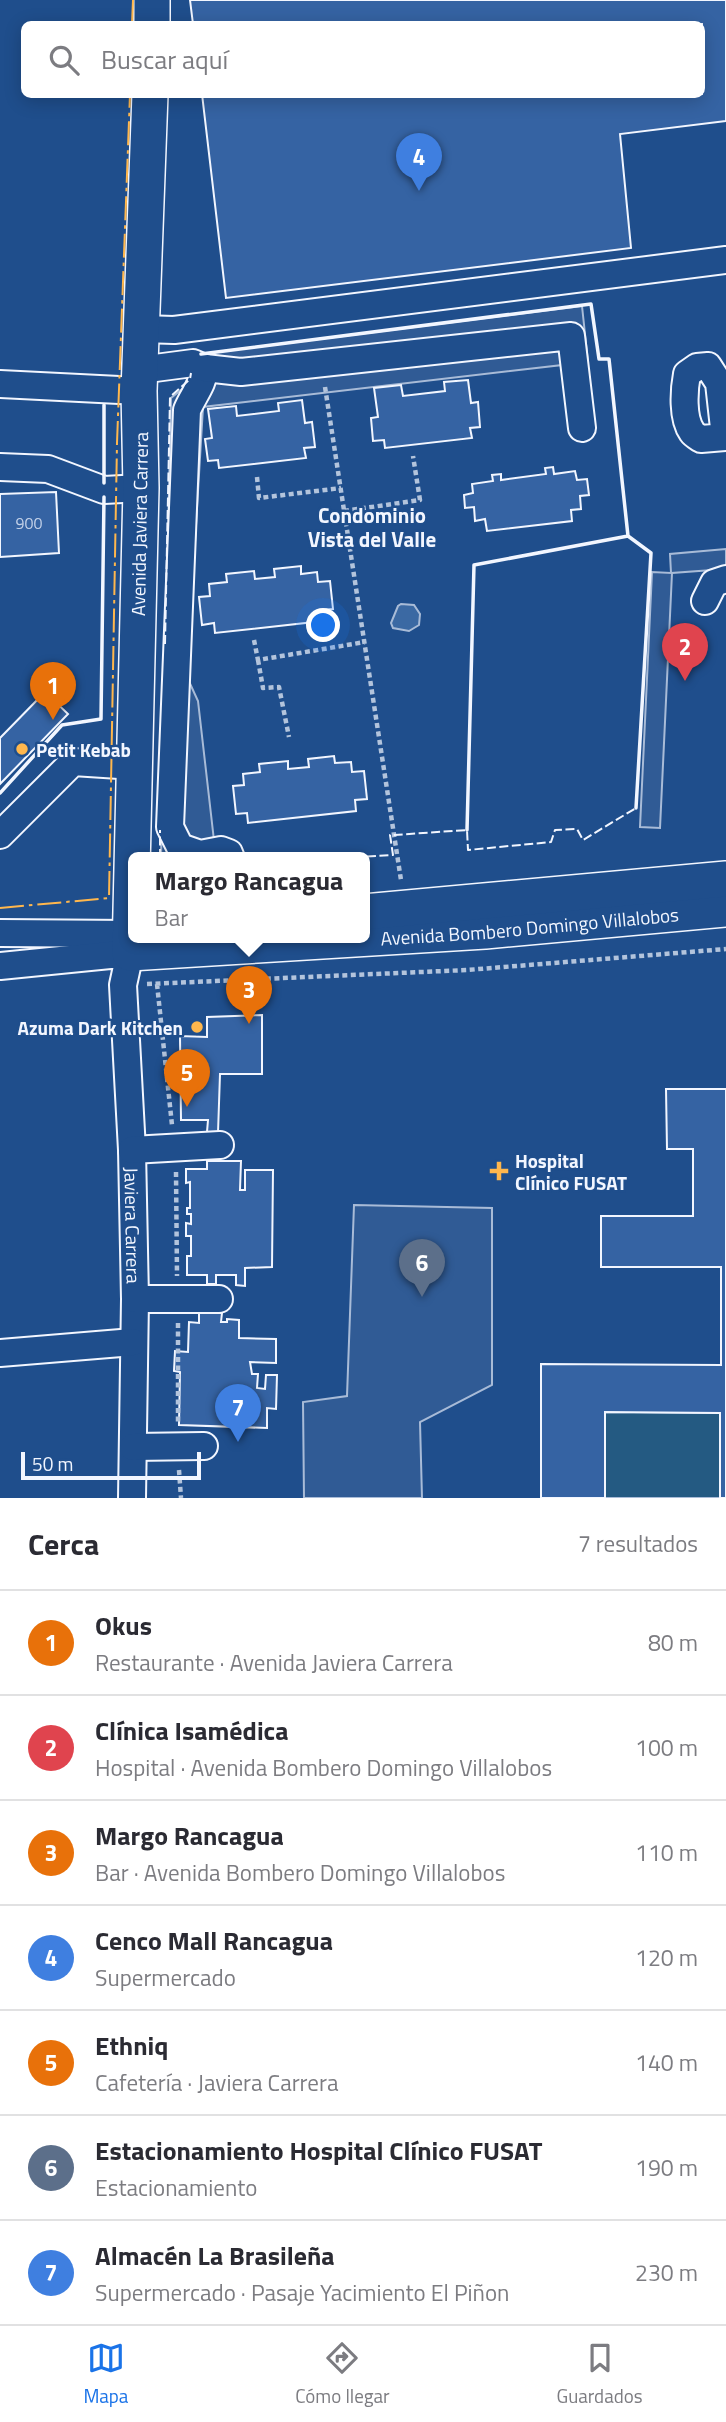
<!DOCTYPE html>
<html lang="es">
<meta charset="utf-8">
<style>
body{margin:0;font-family:"Titillium Web",sans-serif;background:#f7f7f7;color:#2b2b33}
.scale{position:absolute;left:21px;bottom:18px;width:180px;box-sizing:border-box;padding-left:7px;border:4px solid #f2f6ff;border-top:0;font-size:19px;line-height:24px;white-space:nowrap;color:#f2f6ff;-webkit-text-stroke:5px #1f4e8c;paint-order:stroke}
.you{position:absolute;left:324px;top:626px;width:24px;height:24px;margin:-18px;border:5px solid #fff;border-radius:50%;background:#1a73e8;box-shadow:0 0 0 10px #1a73e833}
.badge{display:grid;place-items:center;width:46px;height:46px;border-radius:50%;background:#1a73e8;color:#fff;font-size:23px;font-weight:700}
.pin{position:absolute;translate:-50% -58px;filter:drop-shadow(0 2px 4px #0008)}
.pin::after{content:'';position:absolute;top:37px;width:24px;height:21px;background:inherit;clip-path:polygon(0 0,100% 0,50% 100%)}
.popup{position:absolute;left:128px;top:852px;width:242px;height:91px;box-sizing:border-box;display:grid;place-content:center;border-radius:10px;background:#fff;filter:drop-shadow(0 2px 5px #0005);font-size:23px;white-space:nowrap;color:#7c7c81}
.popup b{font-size:26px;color:#2b2b33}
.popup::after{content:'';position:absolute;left:50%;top:100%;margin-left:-14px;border:14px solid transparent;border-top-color:#fff}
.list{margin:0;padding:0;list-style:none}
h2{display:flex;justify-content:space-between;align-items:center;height:91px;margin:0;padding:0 28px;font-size:30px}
h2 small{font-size:23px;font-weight:400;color:#7c7c81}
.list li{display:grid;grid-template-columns:46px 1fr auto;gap:21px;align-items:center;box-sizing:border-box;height:105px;padding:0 28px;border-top:2px solid #e1e1e2}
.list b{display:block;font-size:26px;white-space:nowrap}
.list p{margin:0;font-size:23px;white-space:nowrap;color:#7c7c81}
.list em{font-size:23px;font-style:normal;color:#7c7c81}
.icon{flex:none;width:38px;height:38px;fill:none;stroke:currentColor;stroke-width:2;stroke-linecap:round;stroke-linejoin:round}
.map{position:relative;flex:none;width:726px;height:1498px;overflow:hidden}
.search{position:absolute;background:#fff;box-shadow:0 4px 18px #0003;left:21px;right:21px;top:21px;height:77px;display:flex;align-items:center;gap:18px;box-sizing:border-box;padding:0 24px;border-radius:10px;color:#7c7c81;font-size:26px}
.sheet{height:826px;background:#fff}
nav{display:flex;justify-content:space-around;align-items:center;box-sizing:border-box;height:98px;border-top:2px solid #e1e1e2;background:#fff;font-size:19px;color:#7c7c81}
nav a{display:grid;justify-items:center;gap:4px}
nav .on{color:#1a73e8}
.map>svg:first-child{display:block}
.green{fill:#245a82;stroke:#a8bbd7;stroke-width:2}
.parking{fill:#305b95;stroke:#a8bbd7;stroke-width:2}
.water{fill:#3b69a3;stroke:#a8bbd7;stroke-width:2}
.building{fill:#3563a3;stroke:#f2f6ff;stroke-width:2}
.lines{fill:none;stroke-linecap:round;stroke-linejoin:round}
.minor-casing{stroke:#f2f6ff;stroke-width:30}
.major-casing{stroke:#f2f6ff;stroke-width:38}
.path{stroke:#b3c4dc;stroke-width:4.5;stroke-dasharray:5 3.5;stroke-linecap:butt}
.minor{stroke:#1f4e8c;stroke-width:26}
.major{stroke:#1f4e8c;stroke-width:35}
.fence{stroke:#f2f6ff;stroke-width:2;stroke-dasharray:9 3.5;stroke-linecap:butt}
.wall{stroke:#f2f6ff;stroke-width:3.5}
.power{stroke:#ffb74d;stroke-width:2;stroke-dasharray:24 5 3.5 5;stroke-linecap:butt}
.poi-dot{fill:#ffb74d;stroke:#1f4e8c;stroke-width:2.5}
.labels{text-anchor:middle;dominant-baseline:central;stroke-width:5;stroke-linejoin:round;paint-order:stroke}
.number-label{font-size:16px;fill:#c3d1e8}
.street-label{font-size:19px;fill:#f2f6ff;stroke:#1f4e8c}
.poi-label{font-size:19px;font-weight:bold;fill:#f2f6ff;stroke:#1f4e8c;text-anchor:start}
.neighbourhood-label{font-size:21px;font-weight:bold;fill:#f2f6ff;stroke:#1f4e8c}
</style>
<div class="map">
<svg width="726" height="1498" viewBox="0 0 726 1498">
<rect width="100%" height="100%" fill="#1f4e8c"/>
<!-- green -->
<path class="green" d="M605,1412L720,1413V1498H605Z"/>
<!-- parking -->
<path class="parking" d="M582,306L588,362L203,407L187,677L198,701L216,858H161L171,398L191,382L193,355Z
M726,549V569L672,573L660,828L640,827L652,572L671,573L670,554Z
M354,1205L492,1208V1385L420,1422L422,1498H304L303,1402L347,1396Z"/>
<!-- water -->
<path class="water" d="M401,604L414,605L420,614L419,625L409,631L393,628L391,623L398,606Z"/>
<!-- building -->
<path class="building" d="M190,0H726V121L620,134L631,248L226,298L202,94H702V24H193Z
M468,380L471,403L478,402L480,427L470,428L472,438L385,448L384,440L373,441L371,418L378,417L374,388L401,385L403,396L445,391L444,382Z
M302,400L305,423L312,422L315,447L304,448L306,458L219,468L218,460L208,461L205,439L212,438L208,409L236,406L237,416L279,411L278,403Z
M553,467L554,474L575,471L577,480L587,479L589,495L580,496L581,509L571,510L572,521L487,531L485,519L475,521L474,507L465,508L464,495L473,493L472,484L493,481L492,475L501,474V480L546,474L545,468Z
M56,492L59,553L0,557V494Z
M301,566V574L317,572L318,582L330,581L333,609L321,610L323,621L215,633L214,623L202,625L199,597L210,596L209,584L227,582L226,574L254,571L255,579L275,577L274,569Z
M45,692L68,714L0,784V738Z
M334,756L335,763L351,762L352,772L364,771L367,799L355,800L356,811L248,823L247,813L236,814L233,786L244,785L243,774L260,772L259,764L288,761V769L309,767L308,759Z
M262,1015V1074H220L218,1133L207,1132L208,1120H181L180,1036L207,1037V1017Z
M666,1089H726V1498H720V1413L605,1412V1498H541V1364L721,1365V1267H601V1216H693V1149H667Z
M207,1161H241L240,1190H245V1170H273L272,1267L245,1268V1286L236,1285V1275H216V1284H207V1275H187V1256H191V1236H186V1223L191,1224V1214H187V1208H190V1182L186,1183V1169H207Z
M199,1312L222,1313L221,1322H227V1319L239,1320V1338L276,1339V1363L250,1362L252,1374H258L257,1388L265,1389L266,1375H277L276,1409L267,1408V1428L179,1425L180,1372L174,1371L175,1351L188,1352L189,1322L199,1323Z"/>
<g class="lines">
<defs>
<g id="minor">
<path d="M142,329L174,330L726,260"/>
<path d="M205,368C203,385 194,394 187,410L170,827L180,847L200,854L221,850L229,853L231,858"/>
<path d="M140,370L193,363L205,368L241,372L571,336L582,428"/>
<path d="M0,384L139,391"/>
<path d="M725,437L719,383L708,366L697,367L687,374C684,390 682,418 692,432C694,435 698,437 701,439L726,437"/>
<path d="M0,467L48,469L104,490L141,488"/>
<path d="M705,601L714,583L726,579"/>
<path d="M0,835L73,762L135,766"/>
<path d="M0,933L131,934"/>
<path id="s1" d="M0,966L130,953L123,985L132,1150L135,1299L132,1498"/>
<path d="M132,1150L220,1145"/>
<path d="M135,1299H219"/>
<path d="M0,1353L133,1342"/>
<path d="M133,1447L204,1446"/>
</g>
<g id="major">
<path d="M152,24V0"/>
<path id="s2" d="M150,94L139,391L141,488L130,953L485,931L726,909"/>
<path d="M364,912L726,879"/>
</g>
</defs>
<!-- minor casing -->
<use href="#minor" class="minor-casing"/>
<!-- major casing -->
<use href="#major" class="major-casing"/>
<!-- path -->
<path class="path" d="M325,387L401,880
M257,477L259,498L341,488
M344,511L420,500L413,456
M254,640L258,660L365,642
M258,660L263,688L279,687L289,737
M147,984L467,970L726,949
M157,984L172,1125
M176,1172L177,1276
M178,1323V1423
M179,1470L181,1498"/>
<!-- minor -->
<use href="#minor" class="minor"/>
<!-- major -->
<use href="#major" class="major"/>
<!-- fence -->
<path class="fence" d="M165,644L170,397L190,379L191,373
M160,858V830
M342,858L393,855L390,835H394L467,830L468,850L551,842L555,830L577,829L583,840L636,808"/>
<!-- wall -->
<path class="wall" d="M201,354L591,304L599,359H609L628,536L474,565L467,830
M104,405V483
M628,536L651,553L636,808
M0,793L62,725L101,719L104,497"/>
<!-- power -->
<path class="power" d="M132,24L133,0
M0,908L109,898L117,443L130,94"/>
</g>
<!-- markers -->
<g class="poi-dot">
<circle cx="22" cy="749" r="7"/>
<circle cx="197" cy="1027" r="7"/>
<path d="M495.5 1160.5h7v7h7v7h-7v7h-7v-7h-7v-7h7z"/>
</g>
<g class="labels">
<!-- number labels -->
<g class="number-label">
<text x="29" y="523">900</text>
</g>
<!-- street labels -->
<g class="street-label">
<text transform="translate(139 524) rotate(-89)">Avenida Javiera Carrera</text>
<text stroke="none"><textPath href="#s2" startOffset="1260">Avenida Bombero Domingo Villalobos</textPath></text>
<text stroke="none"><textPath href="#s1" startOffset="404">Javiera Carrera</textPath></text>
</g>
<!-- poi labels -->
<g class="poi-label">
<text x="36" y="749">Petit Kebab</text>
<text x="183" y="1027" text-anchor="end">Azuma Dark Kitchen</text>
<text x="515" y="1160">Hospital<tspan x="515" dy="22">Clínico FUSAT</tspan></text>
</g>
<!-- neighbourhood labels -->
<g class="neighbourhood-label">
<text x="372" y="515">Condominio<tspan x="372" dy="24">Vista del Valle</tspan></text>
</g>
</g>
</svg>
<div class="scale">50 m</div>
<div class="you"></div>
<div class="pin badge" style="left:53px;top:720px;background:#e8710a">1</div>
<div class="pin badge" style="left:685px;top:681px;background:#e0444e">2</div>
<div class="pin badge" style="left:249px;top:1024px;background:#e8710a">3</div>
<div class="popup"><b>Margo Rancagua</b>Bar</div>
<div class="pin badge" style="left:419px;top:191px;background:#3f7fe0">4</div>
<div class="pin badge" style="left:187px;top:1107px;background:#e8710a">5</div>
<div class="pin badge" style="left:422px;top:1297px;background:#5c6f8a">6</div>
<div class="pin badge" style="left:238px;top:1442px;background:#3f7fe0">7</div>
<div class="search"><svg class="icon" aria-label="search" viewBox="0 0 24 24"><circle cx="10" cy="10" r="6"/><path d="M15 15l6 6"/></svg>Buscar aquí</div>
</div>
<section class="sheet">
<h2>Cerca<small>7 resultados</small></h2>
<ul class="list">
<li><span class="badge" style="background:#e8710a">1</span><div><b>Okus</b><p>Restaurante · Avenida Javiera Carrera</p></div><em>80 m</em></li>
<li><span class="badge" style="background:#e0444e">2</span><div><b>Clínica Isamédica</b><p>Hospital · Avenida Bombero Domingo Villalobos</p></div><em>100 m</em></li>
<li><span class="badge" style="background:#e8710a">3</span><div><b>Margo Rancagua</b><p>Bar · Avenida Bombero Domingo Villalobos</p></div><em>110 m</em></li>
<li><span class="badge" style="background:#3f7fe0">4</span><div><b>Cenco Mall Rancagua</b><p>Supermercado</p></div><em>120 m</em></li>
<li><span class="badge" style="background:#e8710a">5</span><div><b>Ethniq</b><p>Cafetería · Javiera Carrera</p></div><em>140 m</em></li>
<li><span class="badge" style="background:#5c6f8a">6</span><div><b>Estacionamiento Hospital Clínico FUSAT</b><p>Estacionamiento</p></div><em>190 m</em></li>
<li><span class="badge" style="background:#3f7fe0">7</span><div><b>Almacén La Brasileña</b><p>Supermercado · Pasaje Yacimiento El Piñon</p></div><em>230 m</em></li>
</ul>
</section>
<nav>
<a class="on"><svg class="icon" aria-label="map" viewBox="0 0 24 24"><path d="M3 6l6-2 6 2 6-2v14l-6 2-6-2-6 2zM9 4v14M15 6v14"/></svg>Mapa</a>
<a><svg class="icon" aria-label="directions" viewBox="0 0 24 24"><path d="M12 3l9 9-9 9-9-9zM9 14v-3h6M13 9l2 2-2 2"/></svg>Cómo llegar</a>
<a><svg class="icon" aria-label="saved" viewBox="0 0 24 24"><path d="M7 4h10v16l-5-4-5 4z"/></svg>Guardados</a>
</nav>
